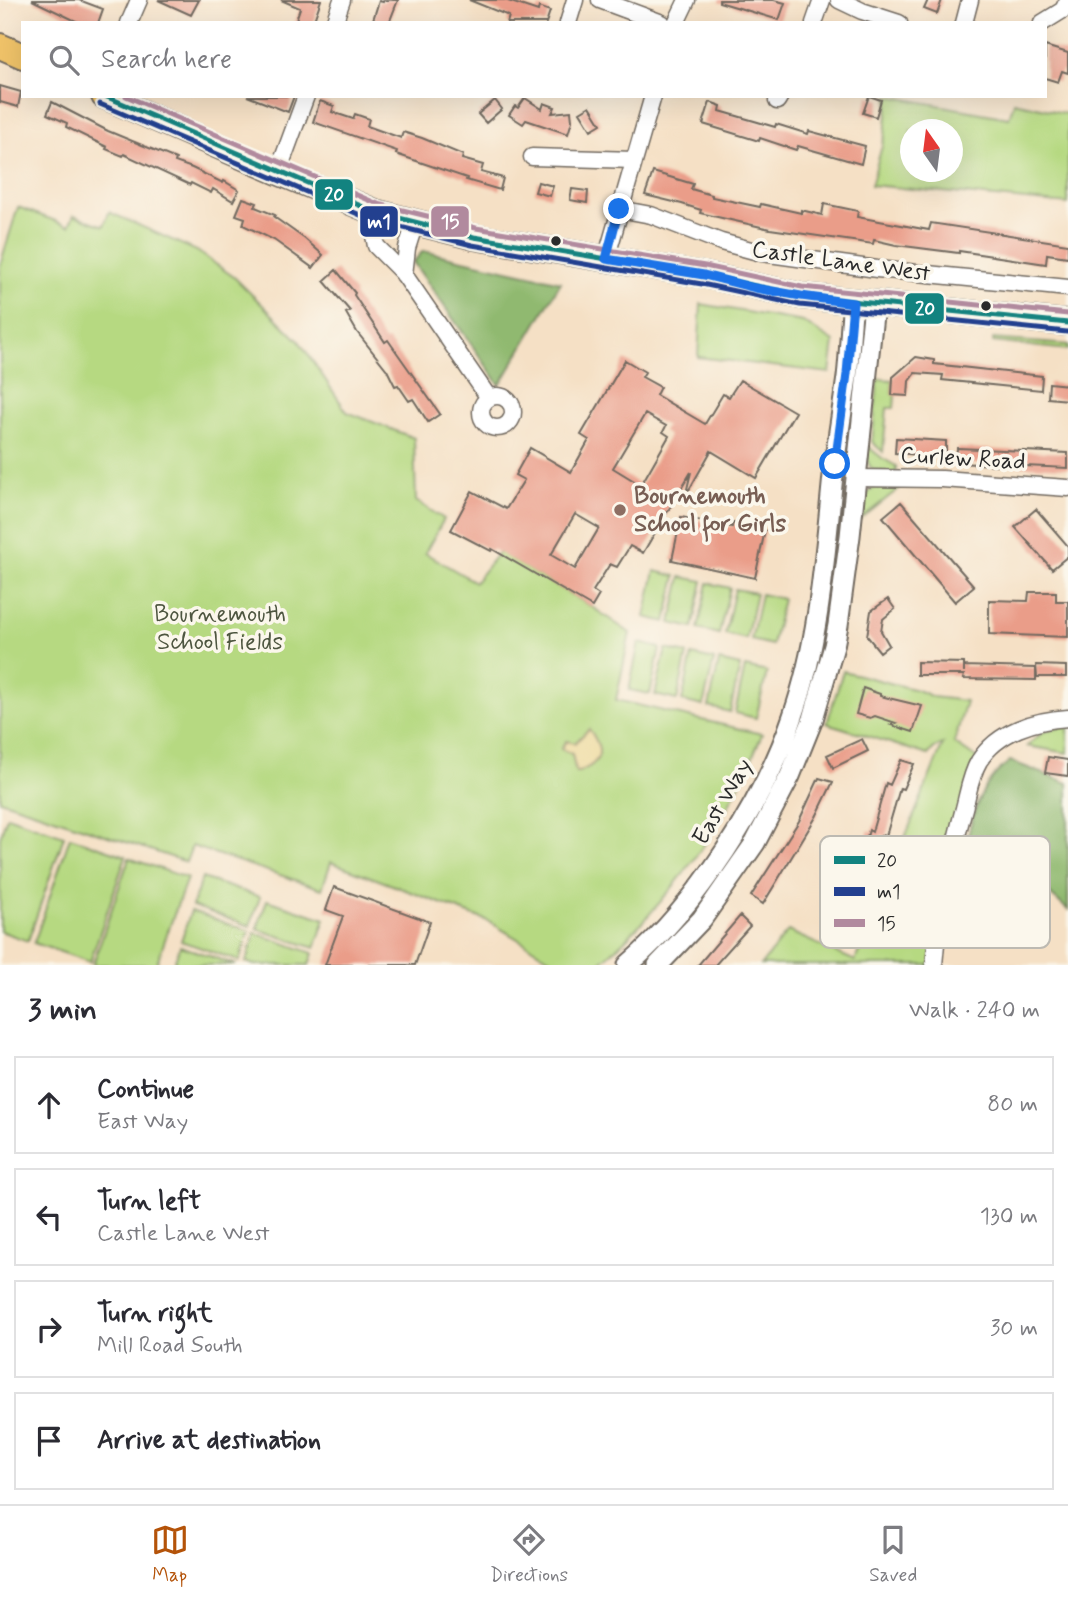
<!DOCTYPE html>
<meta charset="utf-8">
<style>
body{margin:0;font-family:Mynerve,sans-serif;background:#f7f7f7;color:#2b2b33}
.compass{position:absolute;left:900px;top:119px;width:63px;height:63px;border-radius:50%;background:#fff;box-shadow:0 7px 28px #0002;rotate:346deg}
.stop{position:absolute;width:21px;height:21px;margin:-16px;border:5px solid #1a73e8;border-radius:50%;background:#fff}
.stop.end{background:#1a73e8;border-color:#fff;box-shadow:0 2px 7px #0008}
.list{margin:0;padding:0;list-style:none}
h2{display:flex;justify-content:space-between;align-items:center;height:91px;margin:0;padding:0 28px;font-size:30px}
h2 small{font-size:23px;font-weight:400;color:#7c7c81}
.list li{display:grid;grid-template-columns:46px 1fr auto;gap:21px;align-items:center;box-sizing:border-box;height:98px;margin:0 14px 14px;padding:0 14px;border:2px solid #e1e1e2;border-radius:0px}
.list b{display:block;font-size:26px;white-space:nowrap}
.list p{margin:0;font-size:23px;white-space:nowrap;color:#7c7c81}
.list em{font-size:23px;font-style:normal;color:#7c7c81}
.icon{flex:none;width:38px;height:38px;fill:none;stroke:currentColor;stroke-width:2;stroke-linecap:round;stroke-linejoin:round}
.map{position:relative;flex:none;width:1068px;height:965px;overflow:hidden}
.search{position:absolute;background:#fff;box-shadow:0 7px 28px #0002;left:21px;right:21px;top:21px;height:77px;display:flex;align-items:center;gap:18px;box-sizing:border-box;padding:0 24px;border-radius:0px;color:#7c7c81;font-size:26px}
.sheet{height:539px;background:#fff}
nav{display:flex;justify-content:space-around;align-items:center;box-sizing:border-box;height:98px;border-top:2px solid #e1e1e2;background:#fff;font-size:19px;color:#7c7c81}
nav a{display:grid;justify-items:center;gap:4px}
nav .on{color:#b45309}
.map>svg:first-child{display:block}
.green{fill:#b6d981;stroke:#708256;stroke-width:2;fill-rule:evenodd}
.forest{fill:#90b96f;stroke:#5e724d;stroke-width:2}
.sand{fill:#eeda9e;stroke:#8c8264;stroke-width:2}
.building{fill:#ea9d89;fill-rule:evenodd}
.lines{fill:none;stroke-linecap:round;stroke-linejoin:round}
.minor-casing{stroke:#726a61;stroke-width:19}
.tertiary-casing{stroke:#726a61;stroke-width:23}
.primary-casing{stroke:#726a61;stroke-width:28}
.minor{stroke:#fff;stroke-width:16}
.tertiary{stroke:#fff;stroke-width:19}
.primary{stroke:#f0c369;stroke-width:24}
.bus-1-casing{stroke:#fbf7ec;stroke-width:10}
.bus-2-casing{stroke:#fbf7ec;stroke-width:10}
.bus-3-casing{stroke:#fbf7ec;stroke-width:10}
.bus-1{stroke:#128380;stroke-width:5}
.bus-2{stroke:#23408f;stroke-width:5}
.bus-3{stroke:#b18a9e;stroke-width:5}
.route{stroke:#1a73e8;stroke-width:9}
.bus-dot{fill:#2b2b2b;stroke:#fbf7ec;stroke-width:2.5}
.education-dot{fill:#8d6e63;stroke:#fbf7ec;stroke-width:2.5}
.labels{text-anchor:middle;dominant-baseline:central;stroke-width:7;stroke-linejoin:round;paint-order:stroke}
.street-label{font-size:24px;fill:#2b2b2b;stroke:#fbf7ec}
.education-label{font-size:24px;font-weight:bold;fill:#785e54;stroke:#fbf7ec;text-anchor:start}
.park-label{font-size:24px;fill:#4e5640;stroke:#fbf7ec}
.key{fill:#fbf7ec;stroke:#bdbab2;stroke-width:2}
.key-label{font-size:19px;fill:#2b2b2b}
.line-badge{stroke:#fbf7ec;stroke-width:2.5}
.badge-label{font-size:19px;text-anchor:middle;font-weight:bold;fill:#fff}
</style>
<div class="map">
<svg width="1068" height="965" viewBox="0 0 1068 965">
<rect width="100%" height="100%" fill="#fbf7ec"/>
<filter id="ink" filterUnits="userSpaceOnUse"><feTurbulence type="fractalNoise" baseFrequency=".0143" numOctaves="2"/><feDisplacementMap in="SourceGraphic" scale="14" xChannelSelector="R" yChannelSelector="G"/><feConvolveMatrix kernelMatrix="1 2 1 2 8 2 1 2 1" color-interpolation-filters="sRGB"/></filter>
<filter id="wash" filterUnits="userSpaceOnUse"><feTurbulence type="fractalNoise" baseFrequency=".00686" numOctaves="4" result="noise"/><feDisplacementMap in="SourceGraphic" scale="28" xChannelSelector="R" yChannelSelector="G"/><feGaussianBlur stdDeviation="1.57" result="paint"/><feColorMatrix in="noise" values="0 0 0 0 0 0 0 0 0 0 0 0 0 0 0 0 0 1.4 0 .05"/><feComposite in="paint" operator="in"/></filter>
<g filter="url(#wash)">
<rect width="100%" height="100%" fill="#f5e0c5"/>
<!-- green -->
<path class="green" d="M889,96L1009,118L1014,102L1068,114V204L871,185L885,135ZM911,130H953V172H911Z
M18,207L69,226L74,215L104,226L109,212L197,251L234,277L299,341L347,412L414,438L416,501L444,519L425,553L475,582L499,552L592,607L630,633L616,700L762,734C727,824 670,901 598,965H561L488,921L331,862L322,889L192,846L186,862L0,800V265Z
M701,304L803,322L834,342L830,373L698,357Z
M993,339L1068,345V350L993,342Z
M878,379L893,380L892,394L895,395L894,408H887L883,452L872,442Z
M866,445L882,458L896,466V473C871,470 866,472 866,445Z
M875,487L900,488L862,518L864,496Z
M655,571L676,576L666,622L645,617Z
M681,577L703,581L693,628L671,623Z
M708,583L730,588L719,634L698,629Z
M735,589L756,593L746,639L725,634Z
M761,594L783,599L772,645L751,640Z
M639,643L660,648L650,694L629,690Z
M666,649L687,654L677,700L655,695Z
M692,655L714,660L703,706L682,701Z
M719,661L740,666L730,712L709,707Z
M745,667L767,672L756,718L735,713Z
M843,671L917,690L933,697L966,701L954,743L979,760L934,965H761L788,931L855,961L943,744L934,748L928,755L827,723Z
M1065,726H1068V753L1027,746L1043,732Z
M7,816L64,836L28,941L0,931V837Z
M70,837L126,856L90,962L34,943Z
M129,858L187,878L156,965H96L93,964Z
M202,878L260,897L250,926L192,906Z
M267,900L325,919L315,948L257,929Z
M191,911L249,931L239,961L181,941Z
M255,933L313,953L309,965H254L246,962Z
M180,946L236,965H173Z"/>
<!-- forest -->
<path class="forest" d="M423,251L561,282L500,385L413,262Z
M1010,761L1068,783V910L1031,877L971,859L966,853L965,847C974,810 979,785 1010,761Z"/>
<!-- sand -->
<path class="sand" d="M589,729C605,751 603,763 576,773L572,754L561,749L566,741L575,743Z"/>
<g id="blocks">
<!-- building -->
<path class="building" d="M32,0H79L103,9L98,23H80Z
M158,0H199L191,15Z
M281,0H321L313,23H295L300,8Z
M384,0H398L389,23H372L379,1L383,2Z
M469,0H505L538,11L539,7L550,11L546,23H507L509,16Z
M719,0H774L785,3L779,20L719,2Z
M928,0H942L937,14L924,9Z
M1045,46L1068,53V73L1062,71L1058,82L1045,78Z
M0,86L21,92L18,107L0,102Z
M247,96H294L288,112Z
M869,96L881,100L876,117L863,113Z
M525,98L542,109L544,103L555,107L552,113L571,111L572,121L568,134L526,120L523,124L509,115L515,106L518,108Z
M495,100L502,109L486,123L478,114Z
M320,101L334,106L332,112L353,119L355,114L369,119L367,126L401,138L403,132L422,138L463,155L462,159L483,165L481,172L503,178L500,190L466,180L467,178L396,154L397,151L313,122Z
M52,102L108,131L176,159L175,162L192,168L223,183L224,181L239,190L233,201L213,189L211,193L191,183L190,185L124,154L123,156L106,149L107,147L66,127L67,123L47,114Z
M710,102L721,106L720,111L775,127L776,124L808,134L809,131L865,146L861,164L798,146L796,150L760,138L759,141L703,124Z
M590,106L601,124L591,130L580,112Z
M653,172L693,184L691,189L712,195V197L760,207L761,204L801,213V210L822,215L824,204L858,211L857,217L929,230L931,223L1068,244V257L1047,254L1046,264L959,251V253L896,245L874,240L873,244L770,229L700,213L701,210L682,204L645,195Z
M538,182L553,186L550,196L535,192Z
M572,189L588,191L587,203L570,200Z
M243,198L257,203L255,207L275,215L274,217L305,239L323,255L313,268L274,240L243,225L245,218L236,215Z
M336,270L355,293L354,295L385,342L388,340L440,414L428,422L413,399L409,401L398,385L395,386L387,370L357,332L346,313L350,311L324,281Z
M916,357L934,360V364L1042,376L1041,390L942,380L943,375L915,373L909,381L908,396L892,395L893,377Z
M625,360L645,372L642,377L660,387L656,395L705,424L723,394L729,397L740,380L795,412L756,478L711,451L689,490L687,489L691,472L643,553L630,546L617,567L610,564L593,591L599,595L592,607L492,549L491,551L451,530L472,491L506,509L524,480L515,475L530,448L571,472L589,440L581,435ZM645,414L666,426L663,432L669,436L641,485L613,468ZM575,514L599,528L575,569L551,555Z
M1049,383L1068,385V400L1048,398Z
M896,438L946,441V457L895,453Z
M957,448L1068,453V468L956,463Z
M901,502L974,586L955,602L883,517Z
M1036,509L1068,546V556L1052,569L1015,527Z
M681,517L732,527L733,523L765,530L755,578L672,560Z
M1029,592H1056V601H1068V637L989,634V600L1028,601Z
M888,599L895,609L883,619L881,631L889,645L880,652L867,636L871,611Z
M917,662L964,663V672V666L1036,668V680L963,679L964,675H917Z
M1036,665L1066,666V677H1037Z
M863,688L880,694V696L922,706L913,732L891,725L896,723L875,716L870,718L856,714Z
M862,739L868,751L833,768L827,755Z
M1048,757L1068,760V776L1045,773Z
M901,760L914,764L903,789L900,788L886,836L881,835L876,853L863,850L869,830L872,832L886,783L890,785Z
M819,778L833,782L816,817L763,904L751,896L799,821Z
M334,887L430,922L415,965H325L343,916L326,910Z
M740,916L750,926L715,965H698Z"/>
</g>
</g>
<g filter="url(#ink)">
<use href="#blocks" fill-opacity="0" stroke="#726a61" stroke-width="2"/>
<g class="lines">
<defs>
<path id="minor" d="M600,0L662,23
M839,0L862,11L899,23
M129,23L139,0
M334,23L342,0
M568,23L575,0
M676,23L687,0
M814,23L822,0
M964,23L970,0
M1042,23L1063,10L1068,0
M777,101L780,96
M532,157L634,160
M278,172L306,96
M619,209L651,215L721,242L762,253L877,269L1068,288
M375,212L372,225L376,246L403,273L489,398
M606,259L653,96
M404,275L407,248L415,223
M481 412a16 16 0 1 1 32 0a16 16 0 1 1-32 0Z
M856,478L942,479L1068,488
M934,965C938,913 950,862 963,812C968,795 970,776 979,761C998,731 1035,720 1068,718"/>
<path id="tertiary" d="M628,965C697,905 764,802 793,716C821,635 825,550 834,466C838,436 843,406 847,377C850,352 850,327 853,303
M658,965L702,919L755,843L790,776L813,719L834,646L838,625L850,536L874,305"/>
<path id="primary" d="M0,46L23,56
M104,96L278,172L375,212L474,237L704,275L801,296L1068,323"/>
</defs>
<!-- minor casing -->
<use href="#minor" class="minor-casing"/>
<!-- tertiary casing -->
<use href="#tertiary" class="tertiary-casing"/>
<!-- primary casing -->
<use href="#primary" class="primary-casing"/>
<!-- minor -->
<use href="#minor" class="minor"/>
<!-- tertiary -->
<use href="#tertiary" class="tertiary"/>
<!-- primary -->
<use href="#primary" class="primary"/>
<defs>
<path id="bus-1" d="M105,96L375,212L474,237L704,275L801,296L1068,323"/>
<path id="bus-2" d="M100,104L372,220L472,245L702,284L800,305L1067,332"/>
<path id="bus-3" d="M126,96L378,204L476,228L705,266L802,287L1068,314"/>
</defs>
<!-- bus-1 casing -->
<use href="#bus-1" class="bus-1-casing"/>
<!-- bus-2 casing -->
<use href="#bus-2" class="bus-2-casing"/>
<!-- bus-3 casing -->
<use href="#bus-3" class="bus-3-casing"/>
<!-- bus-1 -->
<use href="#bus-1" class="bus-1"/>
<!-- bus-2 -->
<use href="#bus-2" class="bus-2"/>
<!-- bus-3 -->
<use href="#bus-3" class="bus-3"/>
</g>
</g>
<g class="lines" filter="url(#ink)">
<!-- route -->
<path class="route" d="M619,209L606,259L704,275L755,288L801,296L853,303L847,374L835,464"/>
</g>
<!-- markers -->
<g class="bus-dot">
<circle cx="556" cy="241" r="6"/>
<circle cx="986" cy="306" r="6"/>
</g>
<circle class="education-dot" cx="620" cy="510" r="7"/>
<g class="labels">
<!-- street labels -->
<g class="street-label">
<text transform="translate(841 262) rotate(8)">Castle Lane West</text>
<text transform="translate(963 459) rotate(3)">Curlew Road</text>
<text transform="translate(723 802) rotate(-60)">East Way</text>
</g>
<!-- education labels -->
<g class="education-label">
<text x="634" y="496">Bournemouth<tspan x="634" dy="28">School for Girls</tspan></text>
</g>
<!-- park labels -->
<g class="park-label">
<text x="220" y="614">Bournemouth<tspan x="220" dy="28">School Fields</tspan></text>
</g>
</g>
<!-- legend -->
<rect x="820" y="836" width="230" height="112" rx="10" class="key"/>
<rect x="834" y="856" width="31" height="8" fill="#128380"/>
<rect x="834" y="887" width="31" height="9" fill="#23408f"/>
<rect x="834" y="919" width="31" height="8" fill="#b18a9e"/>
<g class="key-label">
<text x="877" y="867">20</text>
<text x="877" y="898">m1</text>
<text x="877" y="930">15</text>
</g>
<g class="line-badge">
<rect x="314" y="178" width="40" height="33" rx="7" fill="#128380"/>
<rect x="430" y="205" width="40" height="33" rx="7" fill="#b18a9e"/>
<rect x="359" y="205" width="40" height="33" rx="7" fill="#23408f"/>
<rect x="904" y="292" width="41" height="33" rx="7" fill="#128380"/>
</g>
<g class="badge-label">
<text x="334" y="201">20</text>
<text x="450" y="228">15</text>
<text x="379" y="228">m1</text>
<text x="925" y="315">20</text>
</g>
</svg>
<svg class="compass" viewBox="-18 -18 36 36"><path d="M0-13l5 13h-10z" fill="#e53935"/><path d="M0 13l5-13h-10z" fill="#7c7c81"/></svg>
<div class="stop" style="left:835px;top:464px"></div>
<div class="stop end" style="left:619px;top:209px"></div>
<div class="search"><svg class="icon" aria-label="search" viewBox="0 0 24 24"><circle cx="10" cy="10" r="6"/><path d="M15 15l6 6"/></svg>Search here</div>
</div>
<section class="sheet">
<h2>3 min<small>Walk · 240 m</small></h2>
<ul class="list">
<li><svg class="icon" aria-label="ahead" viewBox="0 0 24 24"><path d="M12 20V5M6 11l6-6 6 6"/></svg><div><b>Continue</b><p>East Way</p></div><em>80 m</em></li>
<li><svg class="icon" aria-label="left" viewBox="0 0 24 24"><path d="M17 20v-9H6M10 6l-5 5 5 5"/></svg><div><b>Turn left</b><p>Castle Lane West</p></div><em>130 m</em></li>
<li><svg class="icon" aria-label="right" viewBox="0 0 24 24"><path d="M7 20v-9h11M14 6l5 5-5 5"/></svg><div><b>Turn right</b><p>Mill Road South</p></div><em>30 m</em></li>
<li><svg class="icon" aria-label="arrive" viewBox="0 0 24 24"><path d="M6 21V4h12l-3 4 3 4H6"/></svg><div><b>Arrive at destination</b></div></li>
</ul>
</section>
<nav>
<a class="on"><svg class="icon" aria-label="map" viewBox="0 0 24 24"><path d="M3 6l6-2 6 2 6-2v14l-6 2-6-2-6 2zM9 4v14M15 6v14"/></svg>Map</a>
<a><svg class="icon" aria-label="directions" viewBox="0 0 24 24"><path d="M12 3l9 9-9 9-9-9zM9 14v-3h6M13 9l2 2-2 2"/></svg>Directions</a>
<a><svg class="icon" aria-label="saved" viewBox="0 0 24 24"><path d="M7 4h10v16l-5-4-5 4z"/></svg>Saved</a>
</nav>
